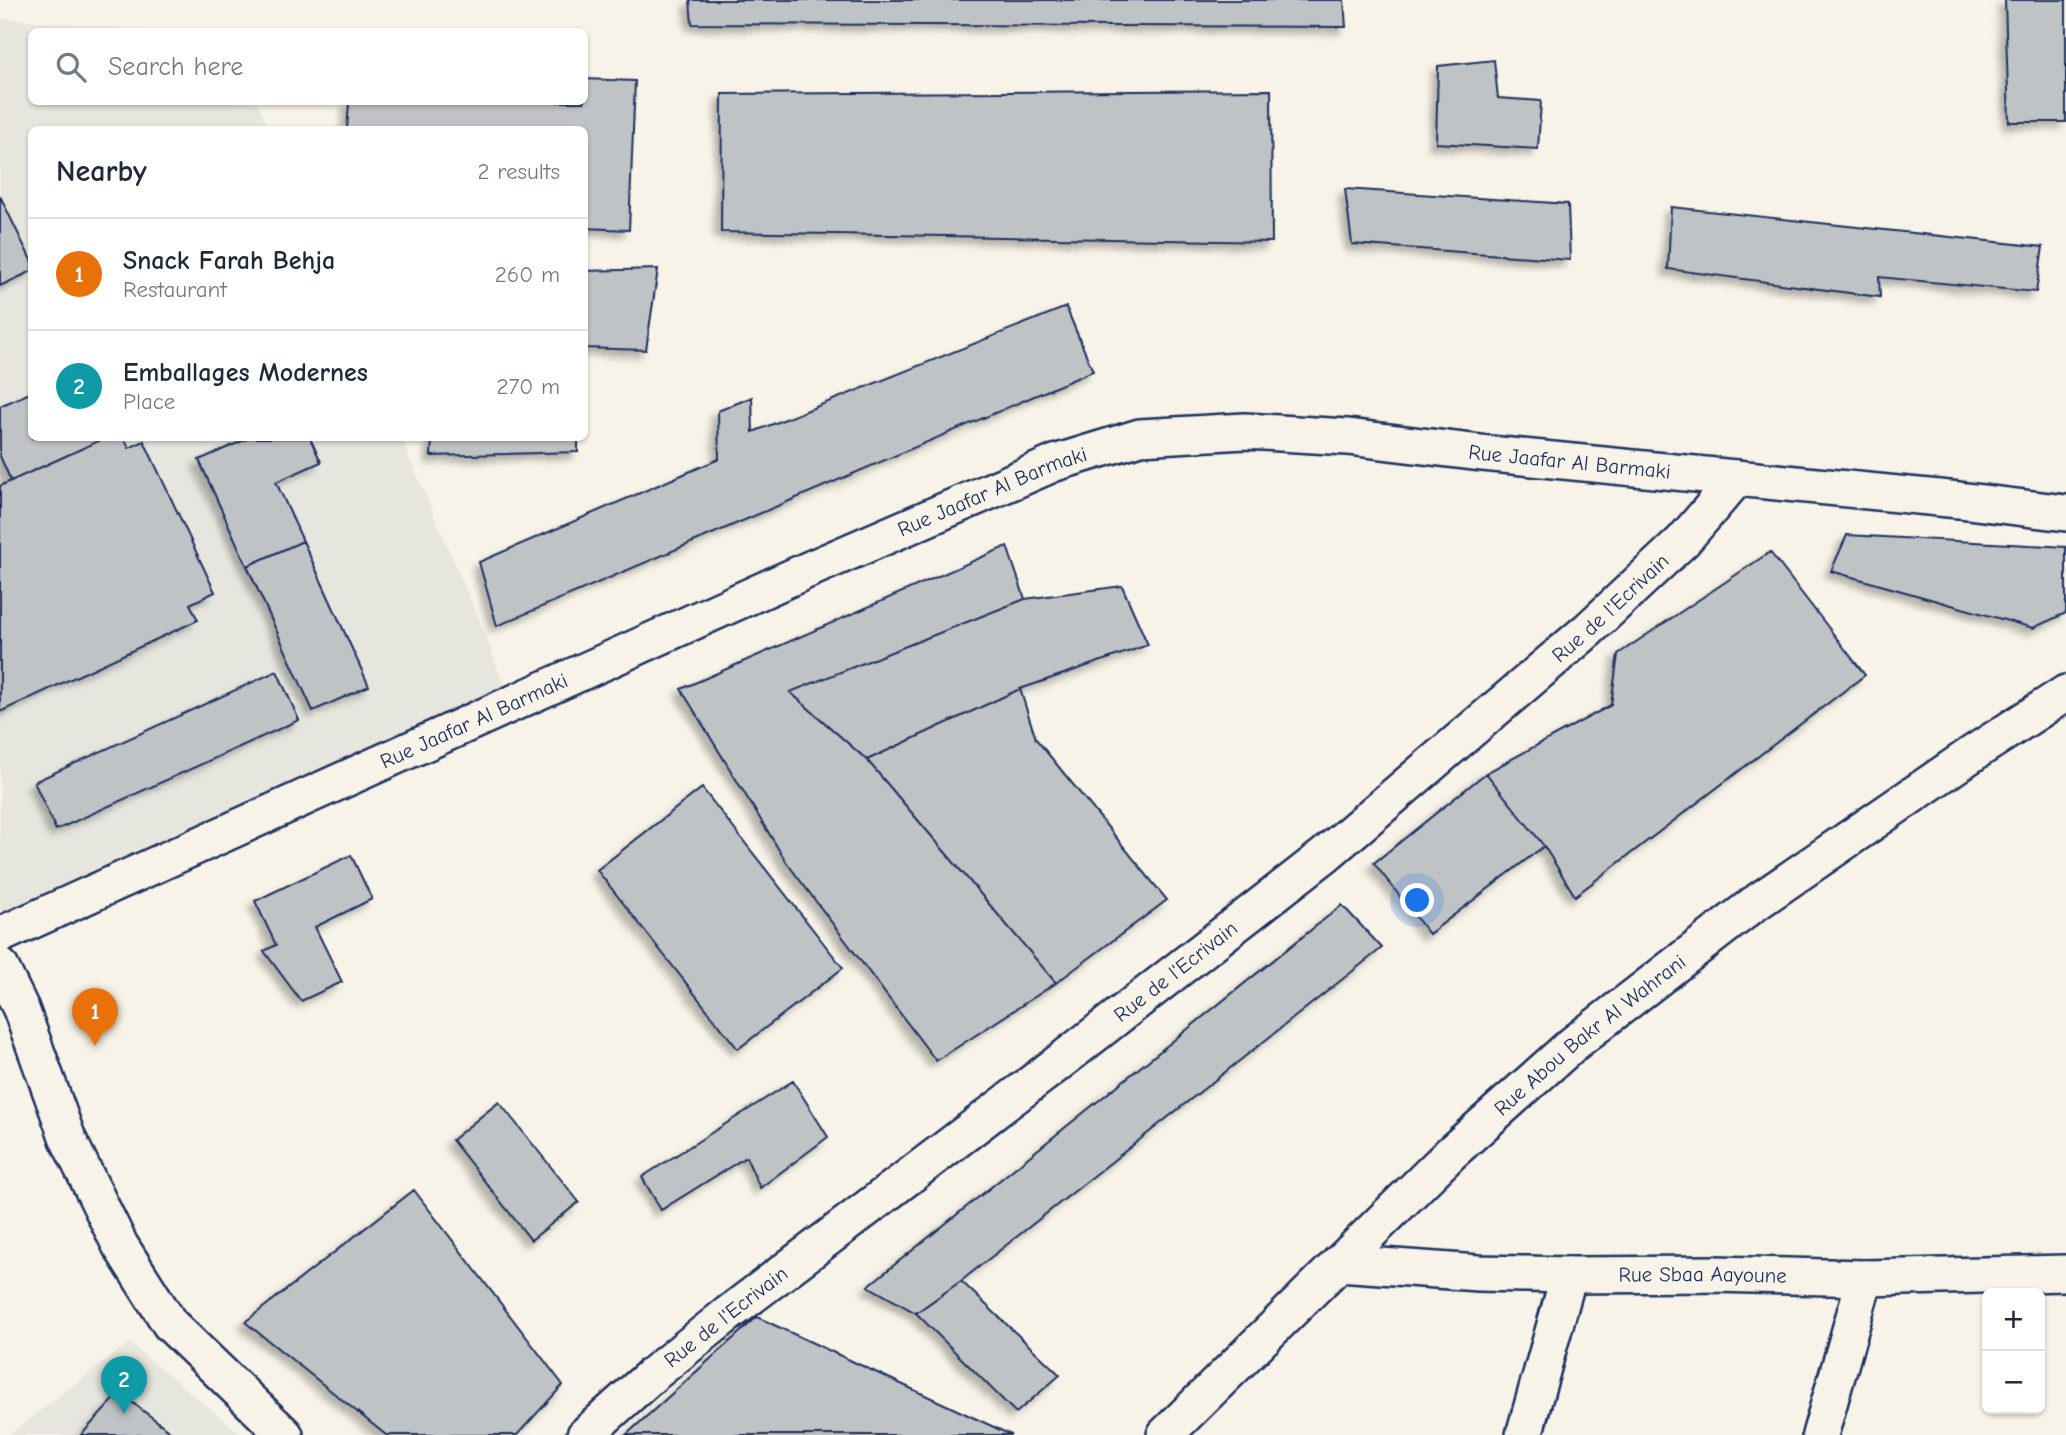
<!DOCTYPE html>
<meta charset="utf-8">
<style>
body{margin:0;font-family:"Comic Neue",sans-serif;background:#f2f2f3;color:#1f2937}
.controls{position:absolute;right:21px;bottom:21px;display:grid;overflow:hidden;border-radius:10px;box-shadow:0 2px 5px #0004}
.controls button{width:63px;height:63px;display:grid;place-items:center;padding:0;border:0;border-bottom:2px solid #e0e1e3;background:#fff;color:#1f2937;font:35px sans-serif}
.you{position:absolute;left:1418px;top:901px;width:24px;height:24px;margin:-18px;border:5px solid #fff;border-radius:50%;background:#1a73e8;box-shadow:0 0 0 10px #1a73e833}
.badge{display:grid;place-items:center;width:46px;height:46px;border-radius:50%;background:#0f766e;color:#fff;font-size:23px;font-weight:700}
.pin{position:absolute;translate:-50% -58px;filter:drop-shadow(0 2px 4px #0008)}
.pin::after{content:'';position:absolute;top:37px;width:24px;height:21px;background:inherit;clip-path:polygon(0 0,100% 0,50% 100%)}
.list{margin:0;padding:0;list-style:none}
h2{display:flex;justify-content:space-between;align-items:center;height:91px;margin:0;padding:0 28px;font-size:30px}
h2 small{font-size:23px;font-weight:400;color:#747a83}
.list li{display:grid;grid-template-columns:46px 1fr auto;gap:21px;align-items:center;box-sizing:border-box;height:112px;padding:0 28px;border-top:2px solid #e0e1e3}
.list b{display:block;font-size:26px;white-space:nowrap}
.list p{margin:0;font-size:23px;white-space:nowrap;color:#747a83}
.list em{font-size:23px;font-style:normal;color:#747a83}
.icon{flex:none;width:38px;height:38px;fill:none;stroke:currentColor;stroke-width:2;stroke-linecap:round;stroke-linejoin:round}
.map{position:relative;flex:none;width:2066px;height:1435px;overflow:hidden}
.search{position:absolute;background:#fff;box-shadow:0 2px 5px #0004;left:28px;top:28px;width:560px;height:77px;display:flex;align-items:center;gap:18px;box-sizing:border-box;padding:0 24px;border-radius:10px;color:#747a83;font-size:26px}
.panel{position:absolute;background:#fff;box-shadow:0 2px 5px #0004;left:28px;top:126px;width:560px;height:315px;border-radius:10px}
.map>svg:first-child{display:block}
.built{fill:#e6e5de}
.building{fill:#c0c3c5;stroke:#1b2f5e;stroke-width:2;filter:url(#shadow)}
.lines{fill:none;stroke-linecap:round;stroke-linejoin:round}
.minor-casing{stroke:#1b2f5e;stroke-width:40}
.minor{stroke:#f7f3e8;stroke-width:35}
.labels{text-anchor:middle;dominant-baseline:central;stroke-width:5;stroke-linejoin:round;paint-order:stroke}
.street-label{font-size:21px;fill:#1b2f5e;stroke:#f7f3e8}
</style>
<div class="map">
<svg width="2066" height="1435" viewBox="0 0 2066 1435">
<defs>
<filter id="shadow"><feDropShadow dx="-6" dy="6" stdDeviation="3.5" flood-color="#0004"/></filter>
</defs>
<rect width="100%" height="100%" fill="#f7f3e8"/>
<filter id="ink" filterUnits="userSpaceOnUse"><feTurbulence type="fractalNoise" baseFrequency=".0143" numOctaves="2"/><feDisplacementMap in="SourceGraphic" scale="14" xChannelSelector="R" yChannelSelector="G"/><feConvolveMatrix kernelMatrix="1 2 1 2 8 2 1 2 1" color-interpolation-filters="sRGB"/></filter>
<g filter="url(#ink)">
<!-- built -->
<path class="built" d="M0,18L150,31L32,32V102H257L269,129L32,130V438H401L487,639L504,687L0,919Z
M129,1343L243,1435H8Z"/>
<!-- building -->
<path class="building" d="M690,0H1344L1346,27L692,24Z
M2005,0H2066V122H2009Z
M1494,60L1498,98L1541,101L1538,149L1436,143L1438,66Z
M584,79L635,81L629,230L584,228V130H347L349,102H584Z
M1271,90L1272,242L721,232L722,94Z
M1345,189L1568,204L1570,260L1352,244Z
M0,196L32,262V271L0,286Z
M1671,207L2043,247L2036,292L1879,277L1880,297L1668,269Z
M658,269L646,350L584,348V271Z
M1066,307L1093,371L497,626L479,562L719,459L718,411L752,397L753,432Z
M32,392V438H105L11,481L0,456V406Z
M105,438H124L129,448L144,441L215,592L190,604L198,620L0,712V486Z
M249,438H310L321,462L276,482L303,541L247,566L199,460Z
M432,438H578V452L431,456Z
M1847,535L2066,547V613L2033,628L1831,571Z
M303,541L369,686L313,711L247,566Z
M1007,546L1025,599L790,692L867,760L1056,983L936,1061L787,863L681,689Z
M1770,552L1865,675L1575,896L1544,846L1486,773L1611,705L1618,654Z
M1122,586L1148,645L1020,689L867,760L790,692L1025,599Z
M277,671L299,720L56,830L34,782Z
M1020,689L1036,739L1167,900L1056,983L867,760Z
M1486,773L1544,846L1429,934L1374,863Z
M702,788L843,968L738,1049L597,870Z
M351,855L372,899L315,927L342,982L301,1001L264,951L276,945L255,901Z
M1342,905L1382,948L961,1281L916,1313L868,1286Z
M793,1081L828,1137L760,1188L746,1157L661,1210L642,1177Z
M499,1102L579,1202L531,1240L452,1140Z
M414,1190L563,1385L517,1435H386L245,1322Z
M961,1281L1060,1375L1016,1413L916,1313Z
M757,1317L1011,1435H626Z
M120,1393L175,1435H81Z"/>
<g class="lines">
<defs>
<g id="minor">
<path id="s1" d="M0,935L810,569L1055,463L1140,437L1245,431L1348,437L1481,453L1959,500L2066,513"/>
<path d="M0,966L21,1009L68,1139L120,1245L170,1324L285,1435"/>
<path id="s2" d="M1339,1263L1478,1273L1569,1275L1716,1274L1865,1278L2066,1273"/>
<path id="s3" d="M585,1435L652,1375L728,1314L1053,1067L1325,855L1588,630L1683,541L1737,478"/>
<path id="s4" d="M1165,1435L1451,1153L1573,1044L1754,904L1975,752L2066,693"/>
<path d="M1524,1435L1569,1275"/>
<path d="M1820,1435L1865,1278"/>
</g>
</defs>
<!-- minor casing -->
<use href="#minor" class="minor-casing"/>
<!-- minor -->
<use href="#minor" class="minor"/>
</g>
</g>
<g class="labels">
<!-- street labels -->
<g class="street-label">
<text stroke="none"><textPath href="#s1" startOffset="1676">Rue Jaafar Al Barmaki</textPath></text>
<text stroke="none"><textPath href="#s1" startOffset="1087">Rue Jaafar Al Barmaki</textPath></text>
<text stroke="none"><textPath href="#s3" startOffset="1318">Rue de l'Ecrivain</textPath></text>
<text stroke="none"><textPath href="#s1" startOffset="520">Rue Jaafar Al Barmaki</textPath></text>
<text stroke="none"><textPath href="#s3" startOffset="751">Rue de l'Ecrivain</textPath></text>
<text stroke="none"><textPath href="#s4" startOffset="584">Rue Abou Bakr Al Wahrani</textPath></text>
<text stroke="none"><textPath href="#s2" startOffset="364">Rue Sbaa Aayoune</textPath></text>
<text stroke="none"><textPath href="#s3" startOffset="184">Rue de l'Ecrivain</textPath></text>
</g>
</g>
</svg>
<div class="controls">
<button>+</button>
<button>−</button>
</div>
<div class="you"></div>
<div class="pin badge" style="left:95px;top:1046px;background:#e8710a">1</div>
<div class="pin badge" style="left:124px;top:1414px;background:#0f9aa8">2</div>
<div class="search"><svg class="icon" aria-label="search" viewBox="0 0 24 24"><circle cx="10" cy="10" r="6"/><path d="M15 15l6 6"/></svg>Search here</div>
<section class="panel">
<h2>Nearby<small>2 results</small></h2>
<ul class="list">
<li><span class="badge" style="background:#e8710a">1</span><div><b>Snack Farah Behja</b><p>Restaurant</p></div><em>260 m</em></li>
<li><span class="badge" style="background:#0f9aa8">2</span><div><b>Emballages Modernes</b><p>Place</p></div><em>270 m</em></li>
</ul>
</section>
</div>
